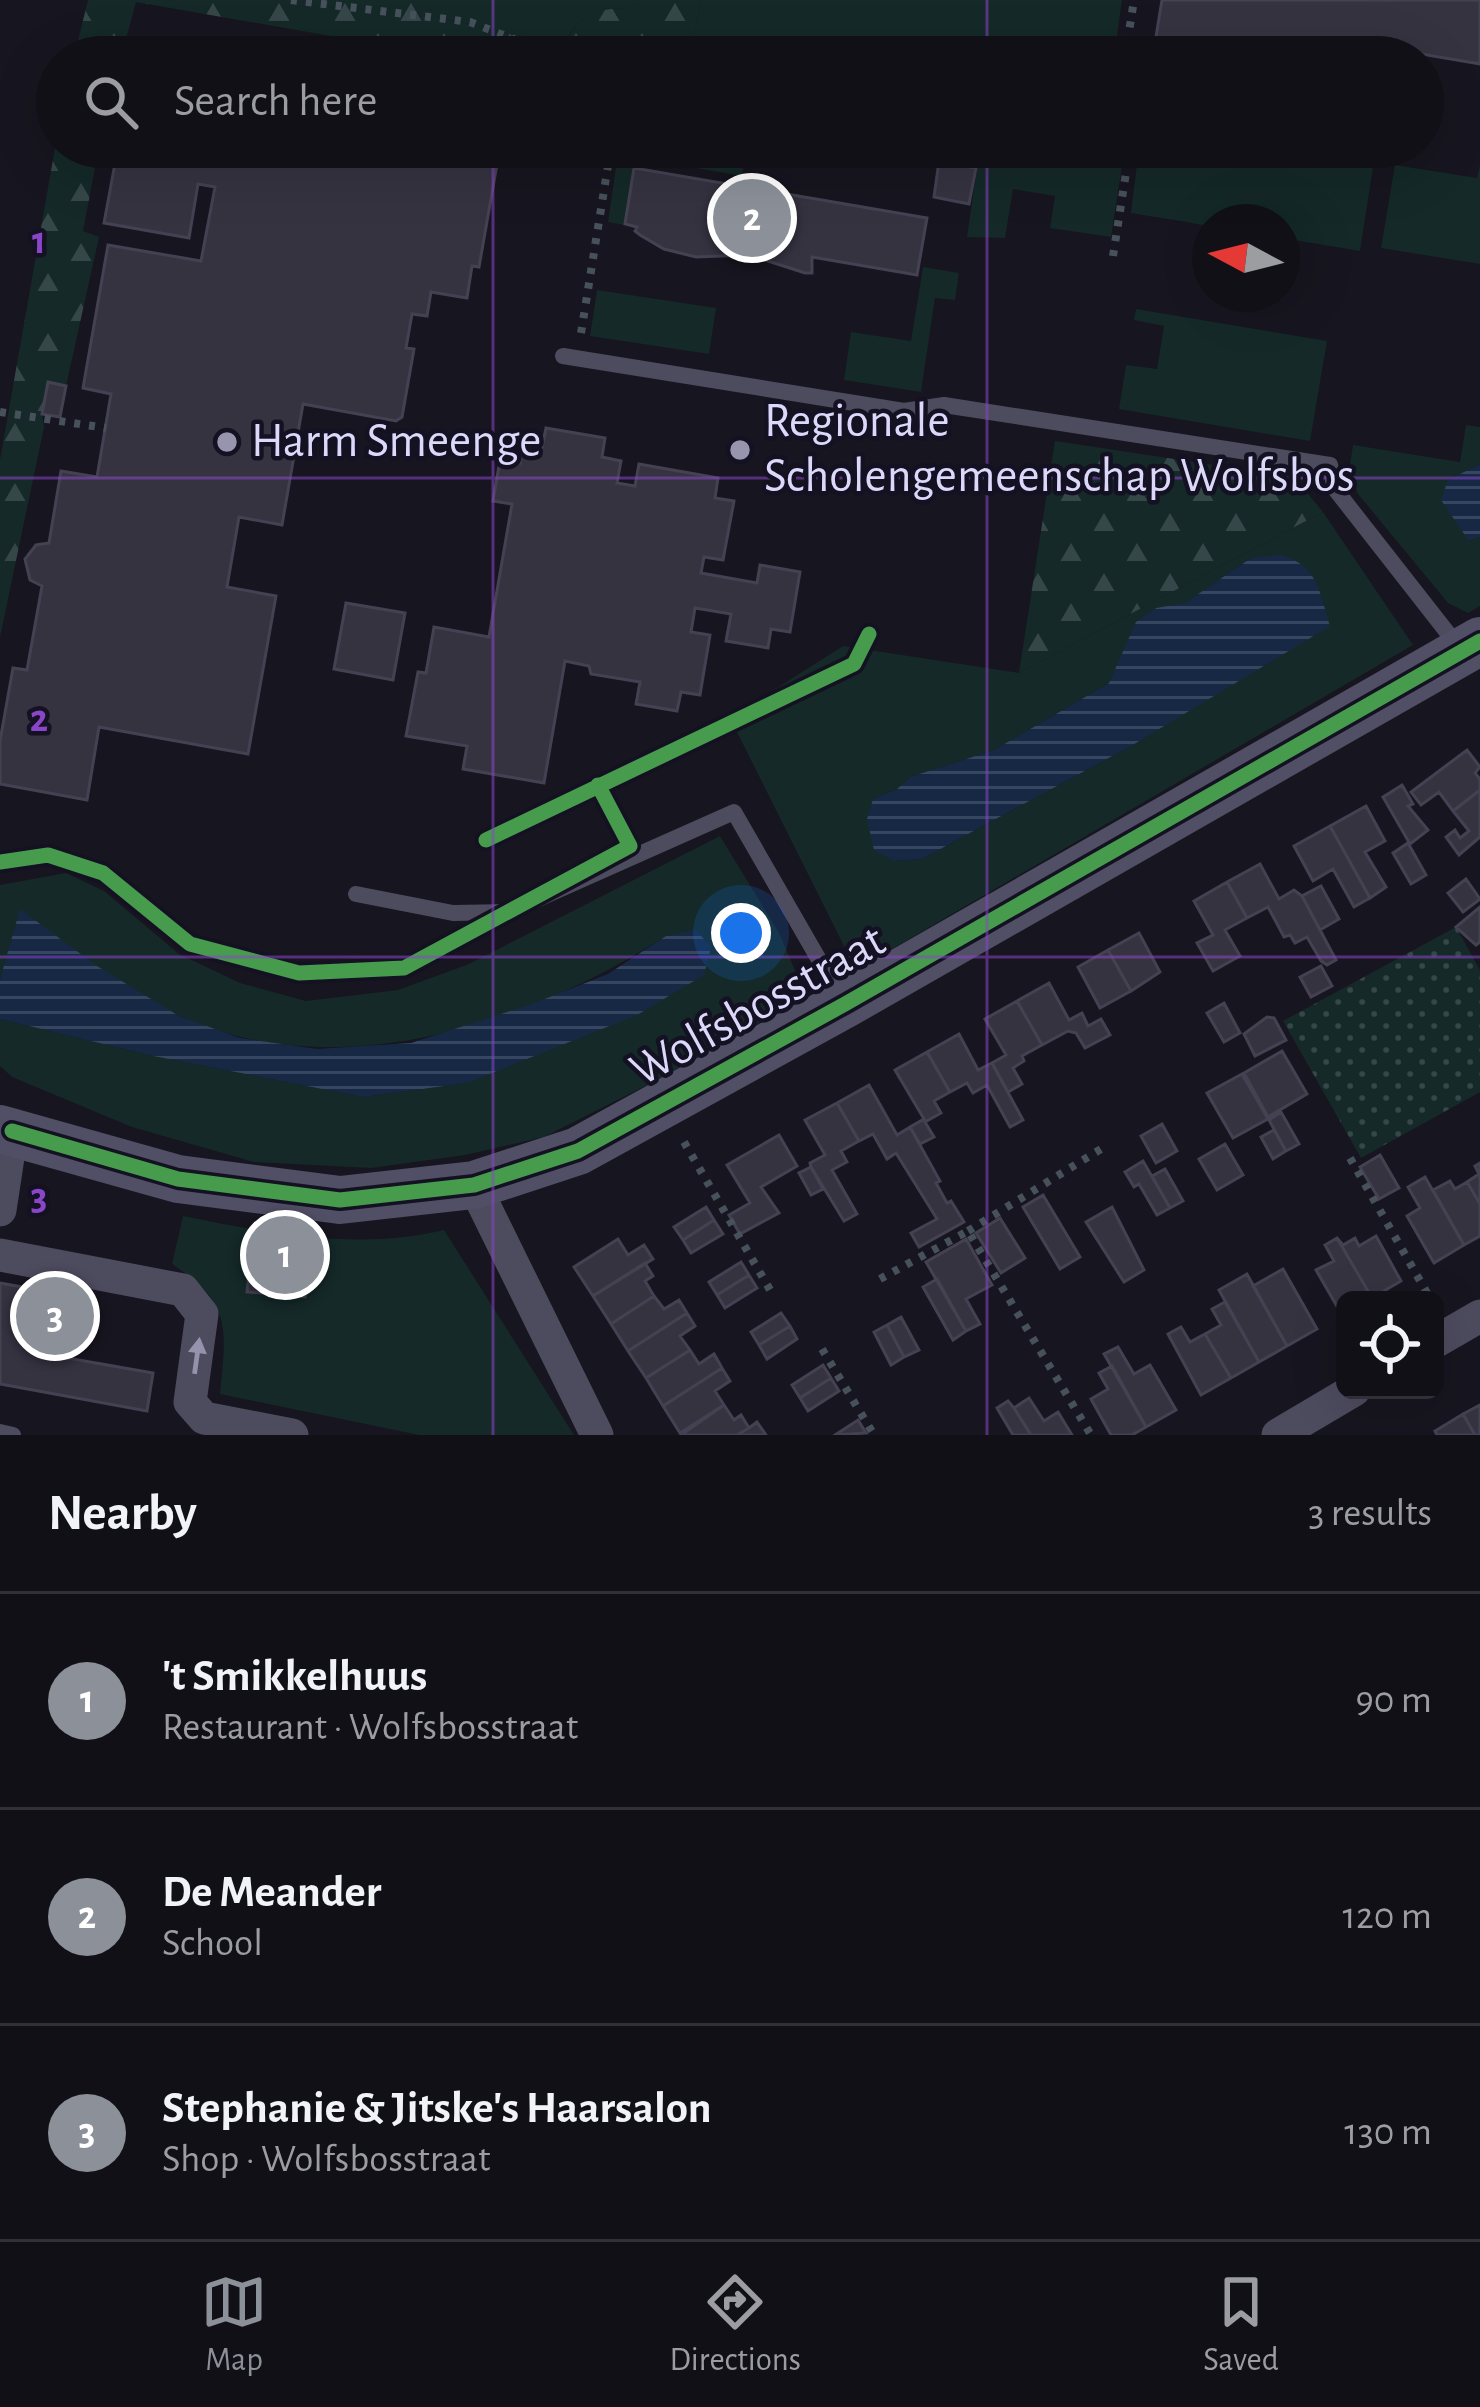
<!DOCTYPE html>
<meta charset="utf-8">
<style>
body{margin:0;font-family:"Alegreya Sans",sans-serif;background:#1e1e24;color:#f1f3f6}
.controls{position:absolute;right:36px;bottom:36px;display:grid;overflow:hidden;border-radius:18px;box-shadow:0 12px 48px #0002}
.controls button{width:108px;height:108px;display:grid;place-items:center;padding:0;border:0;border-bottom:3px solid #303036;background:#111017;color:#f1f3f6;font:60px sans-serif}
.compass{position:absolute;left:1192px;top:204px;width:108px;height:108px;border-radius:50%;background:#111017;box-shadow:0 12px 48px #0002;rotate:277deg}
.you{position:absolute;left:741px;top:933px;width:42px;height:42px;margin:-30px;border:9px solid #fff;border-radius:50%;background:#1a73e8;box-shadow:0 0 0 18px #1a73e833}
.badge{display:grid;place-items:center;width:78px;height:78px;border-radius:50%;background:#8c9099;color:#fff;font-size:39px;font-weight:700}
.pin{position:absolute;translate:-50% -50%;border:6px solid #fff;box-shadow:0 3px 12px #0006}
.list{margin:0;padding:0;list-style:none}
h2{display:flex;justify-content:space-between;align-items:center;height:156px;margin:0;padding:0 48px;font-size:51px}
h2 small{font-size:39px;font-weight:400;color:#9c9da1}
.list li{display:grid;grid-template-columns:78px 1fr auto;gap:36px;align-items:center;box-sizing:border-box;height:216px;padding:0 48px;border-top:3px solid #303036}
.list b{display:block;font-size:45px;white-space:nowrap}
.list p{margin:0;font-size:39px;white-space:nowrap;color:#9c9da1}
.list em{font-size:39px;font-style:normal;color:#9c9da1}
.icon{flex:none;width:66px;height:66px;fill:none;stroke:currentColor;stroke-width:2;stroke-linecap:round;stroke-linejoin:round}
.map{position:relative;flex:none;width:1480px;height:1435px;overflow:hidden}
.search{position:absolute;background:#111017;box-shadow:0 12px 48px #0002;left:36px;right:36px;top:36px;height:132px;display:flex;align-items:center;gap:30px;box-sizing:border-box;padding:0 42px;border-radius:66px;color:#9c9da1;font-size:45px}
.sheet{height:804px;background:#111017}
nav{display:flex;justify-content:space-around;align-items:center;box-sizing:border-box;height:168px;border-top:3px solid #303036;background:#111017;font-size:33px;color:#9c9da1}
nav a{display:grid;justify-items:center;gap:6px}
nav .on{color:#8c9099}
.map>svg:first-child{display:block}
.grass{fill:#152929;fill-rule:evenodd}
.forest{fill:url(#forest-firs)}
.park{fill:url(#park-dots)}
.water{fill:url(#water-rules)}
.building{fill:#363341;stroke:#444152;stroke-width:3}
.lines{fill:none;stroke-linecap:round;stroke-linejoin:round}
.path{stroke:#47515b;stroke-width:8;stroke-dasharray:6 9;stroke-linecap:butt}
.lane{stroke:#4d4b5e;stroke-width:16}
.street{stroke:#4d4b5e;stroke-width:33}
.secondary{stroke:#504f65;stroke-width:48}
.cycleway-casing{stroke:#141123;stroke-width:22}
.cycleway{stroke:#469c4c;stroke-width:15}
.oneway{fill:#9492ac}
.grid{fill:none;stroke:#8a46c8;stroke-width:3;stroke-opacity:0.55}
.poi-dot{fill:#9794ad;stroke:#141123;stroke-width:4.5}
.labels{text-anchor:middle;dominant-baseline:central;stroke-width:9;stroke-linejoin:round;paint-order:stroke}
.poi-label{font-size:48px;fill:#dcd8fa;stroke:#141123;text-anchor:start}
.street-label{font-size:48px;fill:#dcd8fa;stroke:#141123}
.grid-label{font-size:39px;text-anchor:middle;font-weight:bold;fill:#8a46c8;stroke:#141123;stroke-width:9;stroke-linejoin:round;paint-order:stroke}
</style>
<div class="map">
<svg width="1480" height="1435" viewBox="0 0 1480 1435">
<defs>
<pattern id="forest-firs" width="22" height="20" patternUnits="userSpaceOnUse" patternTransform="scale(3)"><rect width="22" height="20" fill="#152929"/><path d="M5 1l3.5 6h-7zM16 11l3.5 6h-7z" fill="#364749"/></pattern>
<pattern id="park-dots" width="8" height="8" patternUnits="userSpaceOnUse" patternTransform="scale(3)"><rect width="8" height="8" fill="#152929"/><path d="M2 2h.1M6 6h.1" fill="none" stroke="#364749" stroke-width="1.8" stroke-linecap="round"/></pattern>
<pattern id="water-rules" width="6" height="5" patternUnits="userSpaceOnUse" patternTransform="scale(3)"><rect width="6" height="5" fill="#162844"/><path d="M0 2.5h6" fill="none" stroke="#374660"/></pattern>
</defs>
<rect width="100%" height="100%" fill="#17151f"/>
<!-- grass -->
<path class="grass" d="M429,0H640L639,8C599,8 576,11 562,51L530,38L437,17L429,8Z
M701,0H1122L1114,57H690Z
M619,147H746L742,176L634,157L625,225L608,222Z
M899,147H1125L1111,237L1050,228L1055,196L1013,189L1005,238L967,237L978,161Z
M1139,147L1376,148L1360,251L1282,238V222H1210V226L1131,213Z
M1395,165L1477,178L1480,165V264L1381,248Z
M923,267L959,273L955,300L935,298L921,392L844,380L851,332L911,341Z
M597,290L716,308L709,354L590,336Z
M1136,309L1327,341L1310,441L1119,409L1126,365L1157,369L1164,326L1134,320Z
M1466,425L1480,427V464L1448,480L1469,541L1480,537V606L1468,613L1448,603L1358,494L1349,471L1353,445L1460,462Z
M1323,512L1413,645L856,970L730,718L843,646L1019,673ZM1251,558L1131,746L922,859L894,861L873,799L897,789L910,777L994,750L1109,683L1137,622L1156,608L1184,604Z
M720,836L779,933L806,996L659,1079L544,1137L465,1155L371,1168L254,1162L132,1127L12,1077L0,1066V1019L153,1056L363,1097L467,1083L666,936C529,1024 337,1088 180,1016C123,990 71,947 20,910L0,979V885L66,873L104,891L179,954L240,983L306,1001L398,990L469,964Z
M183,1216C268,1233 357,1251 444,1230L574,1435H419L220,1394C226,1329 233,1304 172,1264Z"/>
<!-- forest -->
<path class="forest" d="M88,0H429V8L437,17L530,38L562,51C578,11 596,8 638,8L640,0H701L690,57H582L563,52L559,57H452L136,2L121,57H74Z
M57,137V147H99L83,231L99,237L66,386L48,383L42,414L44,427L0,637V460Z
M1055,441L1294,477L1323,512L1019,673Z"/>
<!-- park -->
<path class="park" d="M1456,927L1480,970V1092L1361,1158L1283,1021Z"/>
<!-- water -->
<path class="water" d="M1480,464V537L1469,541L1441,500L1448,480Z
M1281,555C1319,566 1319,592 1330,626L1131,746L922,859L894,861L874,850L867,819L873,799L897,789L910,777L994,750L1109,683L1136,622L1156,608L1185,603L1251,558Z
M20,909L97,966L179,1016L240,1038L317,1049L411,1043L532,1004L608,974L666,936L696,930L711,947L704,975L637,1015L467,1083L363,1097L153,1056L0,1019V979Z"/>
<!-- building -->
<path class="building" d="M1162,0H1480V64L1357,43L1355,57L1153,55Z
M135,44L208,57H133Z
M118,147H500L479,267L472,266L467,298L431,292L427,316L412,314L406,348L414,349L402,417L396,421L303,404L282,525L239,517L227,587L276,596L248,754L99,727L87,800L0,784V741L13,668L27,670L42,586L30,580L25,559L36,545L49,543L61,471L97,477L111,394L83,388L108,245L201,261L215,187L198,184L189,238L104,223Z
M939,161L976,168L969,204L934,197Z
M634,168L927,218L917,275L812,257V273H805L749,255L696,257L664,249L640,235L635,231L637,227L625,224Z
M48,382L66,386L60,417L42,414Z
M546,428L605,438L602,457L621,461L617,483L635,486L639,464L718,478L715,498L734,501L723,560L704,557L701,573L757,583L760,565L800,572L790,632L771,629L768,648L726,641L731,614L695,608L691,632L710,635L700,695L681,692L677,711L636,704L640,682L591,674L589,666L565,661L544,783L463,769L467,746L406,736L418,672L426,673L434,627L489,637L512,504L493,501L500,460L520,463L523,444L542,447Z
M346,603L405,613L393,680L334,669Z
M1467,750L1480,767L1475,773L1480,779V790L1453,811L1439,792L1421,805L1411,792Z
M1402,785L1413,804L1408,806L1428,830L1410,844L1383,797Z
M1480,790V837L1459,855L1446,837L1455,830L1460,838L1469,831L1453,811Z
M1366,806L1385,841L1365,852L1386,887L1370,898L1330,826Z
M1330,826L1370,898L1354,907L1333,869L1313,881L1294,846Z
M1408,843L1426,875L1411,884L1393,853Z
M1260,864L1279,899L1294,890L1302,896L1336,960L1327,965L1321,961L1307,937L1295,943L1290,935L1284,937L1268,907L1247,918L1227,882Z
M1466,879L1480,899L1463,912L1448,893Z
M1227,882L1247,918L1225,930L1240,956L1213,971L1197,943L1213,935L1194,901Z
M1321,886L1339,919L1320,930L1302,896Z
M1480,907V942L1476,945L1456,927Z
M1139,933L1160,972L1131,991L1108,950Z
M1108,950L1131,991L1100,1008L1078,967Z
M1321,966L1332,986L1311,997L1300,977Z
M1049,983L1069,1020L1082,1013L1088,1026L1101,1019L1110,1035L1085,1048L1076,1033L1068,1031L1042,1045L1017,1001Z
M1017,1001L1042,1045L1022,1056L1024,1061L1013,1068L1022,1084L1008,1092L992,1063L1006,1055L985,1019Z
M1224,1003L1240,1033L1224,1042L1207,1013Z
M1267,1017L1274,1018L1286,1040L1255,1056L1244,1034Z
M959,1034L978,1070L992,1063L1023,1120L1010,1127L987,1085L973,1093L967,1083L950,1092L927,1052Z
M1282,1051L1307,1094L1268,1117L1244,1073Z
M927,1052L950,1092L934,1101L941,1113L925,1122L934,1137L920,1144L910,1127L924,1119L895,1070Z
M1242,1074L1268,1119L1233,1138L1207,1093Z
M869,1085L897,1135L910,1127L940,1181L936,1183L947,1203L951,1201L964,1222L919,1247L911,1233L937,1219L896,1153L887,1159L873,1134L859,1141L837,1103Z
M837,1103L859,1141L841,1151L847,1162L832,1170L857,1214L844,1221L811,1167L810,1163L825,1155L805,1120Z
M1281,1112L1299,1144L1286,1151L1269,1120Z
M1162,1124L1177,1151L1156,1163L1141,1136Z
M1274,1130L1286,1151L1273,1159L1261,1137Z
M779,1135L797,1166L761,1187L779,1213L740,1234L729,1215L750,1203L727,1165Z
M1225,1144L1243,1175L1217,1190L1199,1159Z
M1380,1155L1399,1188L1379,1199L1360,1167Z
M1143,1161L1170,1208L1157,1215L1139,1184L1134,1187L1125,1172Z
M1480,1163V1204L1467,1182L1479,1174L1475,1166Z
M811,1167L823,1189L811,1195L799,1173Z
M1165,1169L1183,1201L1170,1208L1152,1176Z
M1425,1177L1464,1245L1434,1263L1407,1216L1420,1208L1408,1187Z
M1450,1181L1455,1189L1467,1182L1480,1204V1236L1464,1245L1433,1190Z
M1043,1195L1080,1257L1060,1269L1023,1207Z
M706,1207L714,1220L683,1240L674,1227Z
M1112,1207L1144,1270L1124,1282L1086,1222Z
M1000,1218L1025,1258L1001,1273L976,1233Z
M714,1220L723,1234L691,1253L683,1240Z
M1376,1236L1401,1281L1372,1298L1337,1238L1343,1245L1355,1238L1359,1246Z
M1337,1238L1372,1298L1345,1300L1342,1315L1316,1270L1334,1261L1325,1245Z
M618,1239L628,1255L644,1245L653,1259L593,1296L574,1267Z
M966,1239L992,1285L966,1299L980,1324L966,1331L926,1262Z
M258,1241L303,1245L301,1277L307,1278L305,1297L247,1292L249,1273H255Z
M741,1262L749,1275L717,1295L709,1282Z
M645,1263L653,1276L645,1281L654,1296L611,1324L593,1296Z
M1283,1269L1317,1329L1287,1346L1253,1286Z
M1247,1274L1287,1346L1259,1362L1219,1290Z
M749,1275L757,1288L725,1308L717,1295Z
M937,1279L966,1331L953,1340L923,1287Z
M0,1283L67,1295L56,1356L153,1373L147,1411L0,1384Z
M654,1296L664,1309L679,1300L687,1313L628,1351L611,1324Z
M1225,1302L1259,1362L1231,1378L1205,1334L1221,1325L1212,1309Z
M687,1313L695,1326L680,1336L690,1350L646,1378L628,1351Z
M781,1313L790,1326L759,1345L751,1332Z
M901,1317L919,1350L904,1357L887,1325Z
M887,1325L904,1357L891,1365L874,1332Z
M790,1326L797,1339L767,1359L759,1345Z
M1181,1327L1190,1342L1205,1334L1231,1378L1201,1395L1168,1334Z
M1118,1347L1134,1374L1150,1365L1176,1410L1146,1427L1104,1354Z
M690,1350L699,1364L714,1354L722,1368L663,1406L646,1378Z
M823,1365L831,1378L800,1398L792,1385Z
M1112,1366L1146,1427L1132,1435H1111L1091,1399L1108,1389L1099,1373Z
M722,1368L730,1381L715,1391L724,1405L680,1433L663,1406Z
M831,1378L839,1391L808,1411L800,1398Z
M1029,1398L1044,1421L1058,1412L1072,1435H1031L1014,1408Z
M1008,1401L1014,1408L1031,1435H1013L997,1408Z
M724,1405L734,1420L741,1415L749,1428L737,1435H681Z
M1480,1405V1435H1475L1463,1414Z
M1463,1414L1475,1435H1437L1435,1431Z
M858,1420L866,1433L835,1435Z
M757,1422L766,1435H737L749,1428Z"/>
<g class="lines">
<!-- path -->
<path class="path" d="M291,0L470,22L559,57
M1125,57L1134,0
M1113,256L1130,147
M581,333L611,147
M0,412L106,428
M684,1142L773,1295
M1350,1158L1431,1300
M968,1231L1101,1149
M880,1279L968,1231L1091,1435
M822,1349L874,1435"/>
<!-- lane -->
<path class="lane" d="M563,356L904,411L944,405L1330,465L1335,489L1461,650
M356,894L453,913L509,912L734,812L841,998
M0,1432L13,1435"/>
<!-- street -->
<path class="street" d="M474,1185L597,1435
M0,1210L12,1131
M0,1255L183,1290L202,1314L190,1402L204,1418L292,1435
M1435,1342L1480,1316
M1278,1435L1354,1390"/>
<!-- secondary -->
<path class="secondary" d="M0,1129L178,1179L340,1200L474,1185L578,1151L845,1004L1480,641"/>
<defs>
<path id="cycleway" d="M486,840L854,664L869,634
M0,862L48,855L103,873L190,944L299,973L404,968L630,846L598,785
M12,1131L178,1179L340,1200L474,1185L578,1151L845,1004L1480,641"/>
</defs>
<!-- cycleway casing -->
<use href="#cycleway" class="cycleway-casing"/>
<!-- cycleway -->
<use href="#cycleway" class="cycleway"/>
</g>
<!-- one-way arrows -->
<defs><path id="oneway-solid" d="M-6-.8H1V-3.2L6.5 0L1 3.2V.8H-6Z" transform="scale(3)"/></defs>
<use class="oneway" href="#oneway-solid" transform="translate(197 1356) rotate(-82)"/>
<!-- grid -->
<path class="grid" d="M493,0V57M987,0V57M493,147V1435M987,147V1435M0,478H1480M0,957H1480"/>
<!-- markers -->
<g class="poi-dot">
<circle cx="227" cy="442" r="12"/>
<circle cx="740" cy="450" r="12"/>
</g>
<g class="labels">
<!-- poi labels -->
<g class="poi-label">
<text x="764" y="422">Regionale<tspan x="764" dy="55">Scholengemeenschap Wolfsbos</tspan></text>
<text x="251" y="442">Harm Smeenge</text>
</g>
<!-- street labels -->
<g class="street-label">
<text transform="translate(758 1006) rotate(-29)">Wolfsbosstraat</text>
</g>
</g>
<g class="grid-label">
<text x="39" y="253">1</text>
<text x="39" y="731">2</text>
<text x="39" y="1209">3</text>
</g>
</svg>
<div class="controls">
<button><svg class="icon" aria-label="locate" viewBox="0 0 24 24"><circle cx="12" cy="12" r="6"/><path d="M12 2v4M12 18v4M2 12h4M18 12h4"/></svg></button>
</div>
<svg class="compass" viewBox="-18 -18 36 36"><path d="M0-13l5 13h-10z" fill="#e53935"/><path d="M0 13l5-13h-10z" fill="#9c9da1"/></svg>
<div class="you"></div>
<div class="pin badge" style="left:285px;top:1255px">1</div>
<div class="pin badge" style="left:752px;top:218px">2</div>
<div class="pin badge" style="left:55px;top:1316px">3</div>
<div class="search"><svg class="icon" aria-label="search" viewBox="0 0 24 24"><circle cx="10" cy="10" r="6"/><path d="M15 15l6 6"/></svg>Search here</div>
</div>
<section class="sheet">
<h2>Nearby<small>3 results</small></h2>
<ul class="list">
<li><span class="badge">1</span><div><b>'t Smikkelhuus</b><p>Restaurant · Wolfsbosstraat</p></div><em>90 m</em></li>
<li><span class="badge">2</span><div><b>De Meander</b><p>School</p></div><em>120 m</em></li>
<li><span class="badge">3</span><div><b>Stephanie &amp; Jitske's Haarsalon</b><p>Shop · Wolfsbosstraat</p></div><em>130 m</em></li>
</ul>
</section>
<nav>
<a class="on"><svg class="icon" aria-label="map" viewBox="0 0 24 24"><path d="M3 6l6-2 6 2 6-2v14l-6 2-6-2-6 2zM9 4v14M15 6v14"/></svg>Map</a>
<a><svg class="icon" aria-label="directions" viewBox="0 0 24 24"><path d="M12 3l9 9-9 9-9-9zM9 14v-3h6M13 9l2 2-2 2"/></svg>Directions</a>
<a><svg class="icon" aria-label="saved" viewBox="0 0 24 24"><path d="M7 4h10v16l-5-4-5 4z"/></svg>Saved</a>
</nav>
